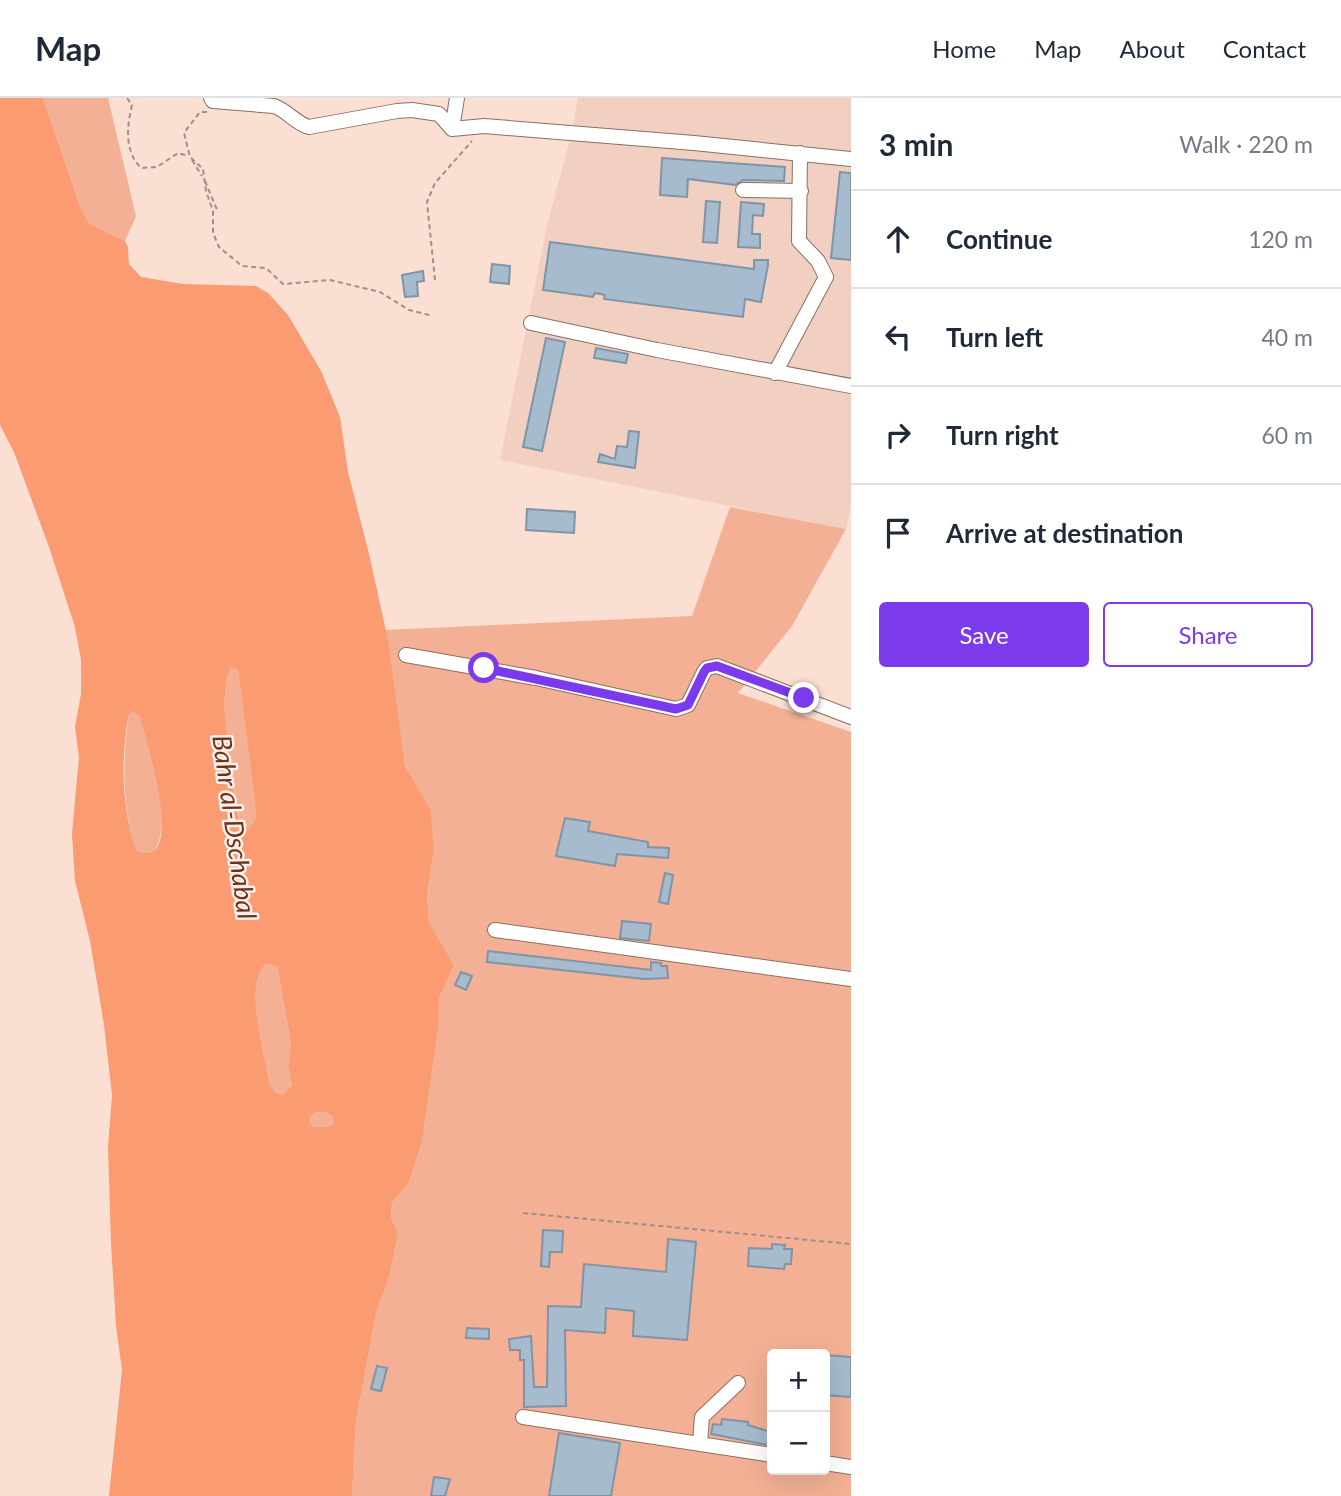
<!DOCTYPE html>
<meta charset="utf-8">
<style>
body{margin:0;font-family:Lato,sans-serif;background:#f6f6f7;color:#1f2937}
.controls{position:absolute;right:21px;bottom:21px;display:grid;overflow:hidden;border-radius:7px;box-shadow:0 7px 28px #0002}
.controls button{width:63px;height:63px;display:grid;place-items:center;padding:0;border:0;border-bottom:2px solid #e0e1e3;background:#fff;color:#1f2937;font:35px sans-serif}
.stop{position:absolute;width:21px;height:21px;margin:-16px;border:5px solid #7c3aed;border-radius:50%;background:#fff}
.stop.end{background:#7c3aed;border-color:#fff;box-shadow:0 2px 7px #0008}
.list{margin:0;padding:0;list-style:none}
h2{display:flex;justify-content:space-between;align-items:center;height:91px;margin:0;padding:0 28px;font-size:30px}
h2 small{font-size:23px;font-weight:400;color:#747a83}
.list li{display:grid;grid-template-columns:46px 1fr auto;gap:21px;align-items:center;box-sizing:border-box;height:98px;padding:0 28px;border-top:2px solid #e0e1e3}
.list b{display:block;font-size:26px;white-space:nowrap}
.list em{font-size:23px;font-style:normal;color:#747a83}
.actions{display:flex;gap:14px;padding:21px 28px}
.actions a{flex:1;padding:16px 0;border:2px solid #7c3aed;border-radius:7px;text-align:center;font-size:24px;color:#7c3aed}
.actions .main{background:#7c3aed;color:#fff}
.icon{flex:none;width:38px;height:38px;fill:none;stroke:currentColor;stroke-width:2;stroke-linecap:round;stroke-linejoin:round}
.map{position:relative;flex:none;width:851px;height:1398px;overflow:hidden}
header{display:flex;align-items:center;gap:42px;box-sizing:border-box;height:98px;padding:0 35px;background:#fff;border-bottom:2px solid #e0e1e3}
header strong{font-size:33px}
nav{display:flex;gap:38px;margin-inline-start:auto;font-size:24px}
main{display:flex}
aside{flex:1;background:#fff}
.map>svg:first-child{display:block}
.built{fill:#f2d0c1}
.green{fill:#f3b094;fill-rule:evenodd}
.water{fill:#fa9b71;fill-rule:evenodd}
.building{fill:#a6bbce;stroke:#8094a6;stroke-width:2}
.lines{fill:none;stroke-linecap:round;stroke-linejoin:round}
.minor-casing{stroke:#886f65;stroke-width:16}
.path{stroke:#a28e86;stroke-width:2;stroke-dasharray:5 3.5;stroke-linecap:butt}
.minor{stroke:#fff;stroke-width:14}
.route{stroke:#7c3aed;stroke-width:9}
.labels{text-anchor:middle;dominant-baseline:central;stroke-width:5;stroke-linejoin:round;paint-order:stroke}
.water-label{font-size:26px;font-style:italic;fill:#6e3215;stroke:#fcf0ec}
</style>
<header>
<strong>Map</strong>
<nav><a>Home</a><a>Map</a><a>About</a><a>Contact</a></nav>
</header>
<main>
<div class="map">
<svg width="851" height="1398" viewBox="0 0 851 1398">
<rect width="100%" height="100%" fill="#fbdfd3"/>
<!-- built -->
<path class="built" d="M578,0H851V407L846,431L500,362L546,132L573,29Z"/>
<!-- green -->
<path class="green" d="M43,0H108L136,118L125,143L90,126L81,111Z
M730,409L846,431L792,528L738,595L851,634V1398H352L356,1323L376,1215L390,1176L398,1135L391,1120L392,1105L409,1084L422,1044L439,925V900L454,867L429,824L427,796L434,753L431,712L405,668L385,532L692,518ZM772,1256H825V1372H772Z
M231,570L238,572L255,705L256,720L249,730C239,726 238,716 235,707L224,607L227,578Z
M134,614L139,616C150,644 175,733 152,756H144L136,753C122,709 122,661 129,616Z
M270,866L277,869L279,878L289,933L291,947L288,967L292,987L283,997L276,995L269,985C266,956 243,889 265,867Z
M316,1014H325L332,1018L334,1023L331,1028L313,1029L310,1025V1018Z"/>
<!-- water -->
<path class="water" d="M0,0H43L81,111L90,126L125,143L128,149L129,166L141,179L183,186L256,188L268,195L288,217L321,273L340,319L348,374L369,456L388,542L405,668L431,712L434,753L427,796L429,824L454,867L439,900V925L422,1044L409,1084L392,1105L391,1120L398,1135L390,1176L376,1215L356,1323L352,1398H109L122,1272L116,1228L111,1145L108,1050L112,997L104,927L90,843L75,783L72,736L79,659L75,629L81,596V562L75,529L49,449L14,354L0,327ZM231,570L238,572L255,705L256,720L249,730C239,726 237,716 235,707L224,607L227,578ZM134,614L139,617C146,635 188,778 136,752C122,712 120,659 129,616ZM270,866L277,869L279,878L289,933L291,947L288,967L292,987L283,997L276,995L269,985C266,957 243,889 265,867ZM316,1014H325L332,1018L334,1023L331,1028L313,1029L310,1025V1018Z"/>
<!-- building -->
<path class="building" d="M662,60L785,69L784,83L743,82L735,87L688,81L687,99L660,97Z
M840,74L851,75V162L831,160Z
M706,103L720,104L717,145L703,144Z
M741,104L764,106L763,118L753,117L752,136H760V150L738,149Z
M550,144L754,171V162H768V167L761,204L745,201L743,219L604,201L605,197L595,195L593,199L543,192Z
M492,166L510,168L509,186L490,184Z
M423,173L424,183L417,184L418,198L405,199L402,177Z
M546,240L565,244L542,353L523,349Z
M596,250L628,256L626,265L594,260Z
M629,333L639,334L635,370L598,364L600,356L615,361L617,348L627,349Z
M527,411L575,414L574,435L526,432Z
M565,720L590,724L588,733L648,744V749L669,750L668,760L617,756L615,768L556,758Z
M665,775L673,777L668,806L659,804Z
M622,823L651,826L649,843L620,840Z
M488,853L651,872V864L661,865V868H667L668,880L644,881L487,864Z
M461,874L472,878L466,892L455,887Z
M543,1132L563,1133L562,1154H550L549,1169L541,1168Z
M668,1141L696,1144L687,1242L633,1238L634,1213L606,1210L605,1235L565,1232L566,1308L524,1309V1262H520V1252H510L509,1241L531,1238L534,1289H547L548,1208L581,1209L584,1166L666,1174Z
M772,1146L785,1147L784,1151H792L791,1166H785L784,1171L748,1168L749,1150L772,1151Z
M467,1230L489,1231V1241L466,1240Z
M825,1257L851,1259V1299L825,1297Z
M377,1268L387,1270L381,1293L371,1291Z
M722,1321L748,1324V1327L771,1334L768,1347L711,1336L713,1326L721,1327Z
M559,1335L620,1345L611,1398H549Z
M434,1379L450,1381L445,1398H431Z"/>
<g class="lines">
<defs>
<path id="minor" d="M211,0L213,3L274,8C288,13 295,25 309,29L397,13L412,12L439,16L452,31L484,28L694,45L851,61
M452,31L457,0
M743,92L801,93
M531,225L657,252L851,288
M775,275L826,179L818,163L799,143L800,55
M406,557L536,580L676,611L688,607L704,574L707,570L717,568L851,619
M495,832L851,881
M523,1319L772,1357
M700,1345L702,1319L738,1285
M825,1365L851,1369"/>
</defs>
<!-- minor casing -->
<use href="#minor" class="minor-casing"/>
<!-- path -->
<path class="path" d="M127,0L132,7C127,28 124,53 141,70L157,69L178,55L188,58
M207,14H200L184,35L190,59L203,71L206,93L213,113V135L219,149L242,168L266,170L283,186L330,182L380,194L409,212L433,218
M192,62L202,78
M205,83L218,114
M435,182L427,104L435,85L472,43
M523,1115L851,1146"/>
<!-- minor -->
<use href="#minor" class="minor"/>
</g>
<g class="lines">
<!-- route -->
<path class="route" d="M484,570L676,611L688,607L704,574L707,570L717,568L804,600"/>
</g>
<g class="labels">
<!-- water labels -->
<g class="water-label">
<text transform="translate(235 729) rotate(82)">Bahr al-Dschabal</text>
</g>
</g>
</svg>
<div class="controls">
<button>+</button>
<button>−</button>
</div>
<div class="stop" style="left:484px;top:570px"></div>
<div class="stop end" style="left:804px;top:600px"></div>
</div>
<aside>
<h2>3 min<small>Walk · 220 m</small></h2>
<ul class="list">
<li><svg class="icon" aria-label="ahead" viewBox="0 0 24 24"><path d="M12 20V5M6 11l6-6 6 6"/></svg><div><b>Continue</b></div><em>120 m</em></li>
<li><svg class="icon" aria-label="left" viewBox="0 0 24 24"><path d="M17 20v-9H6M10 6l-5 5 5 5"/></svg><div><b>Turn left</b></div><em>40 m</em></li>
<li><svg class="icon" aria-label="right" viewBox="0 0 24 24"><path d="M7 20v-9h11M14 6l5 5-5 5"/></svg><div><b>Turn right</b></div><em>60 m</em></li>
<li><svg class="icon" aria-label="arrive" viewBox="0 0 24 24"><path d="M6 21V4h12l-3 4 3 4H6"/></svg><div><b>Arrive at destination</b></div></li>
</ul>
<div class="actions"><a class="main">Save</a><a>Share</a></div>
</aside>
</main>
